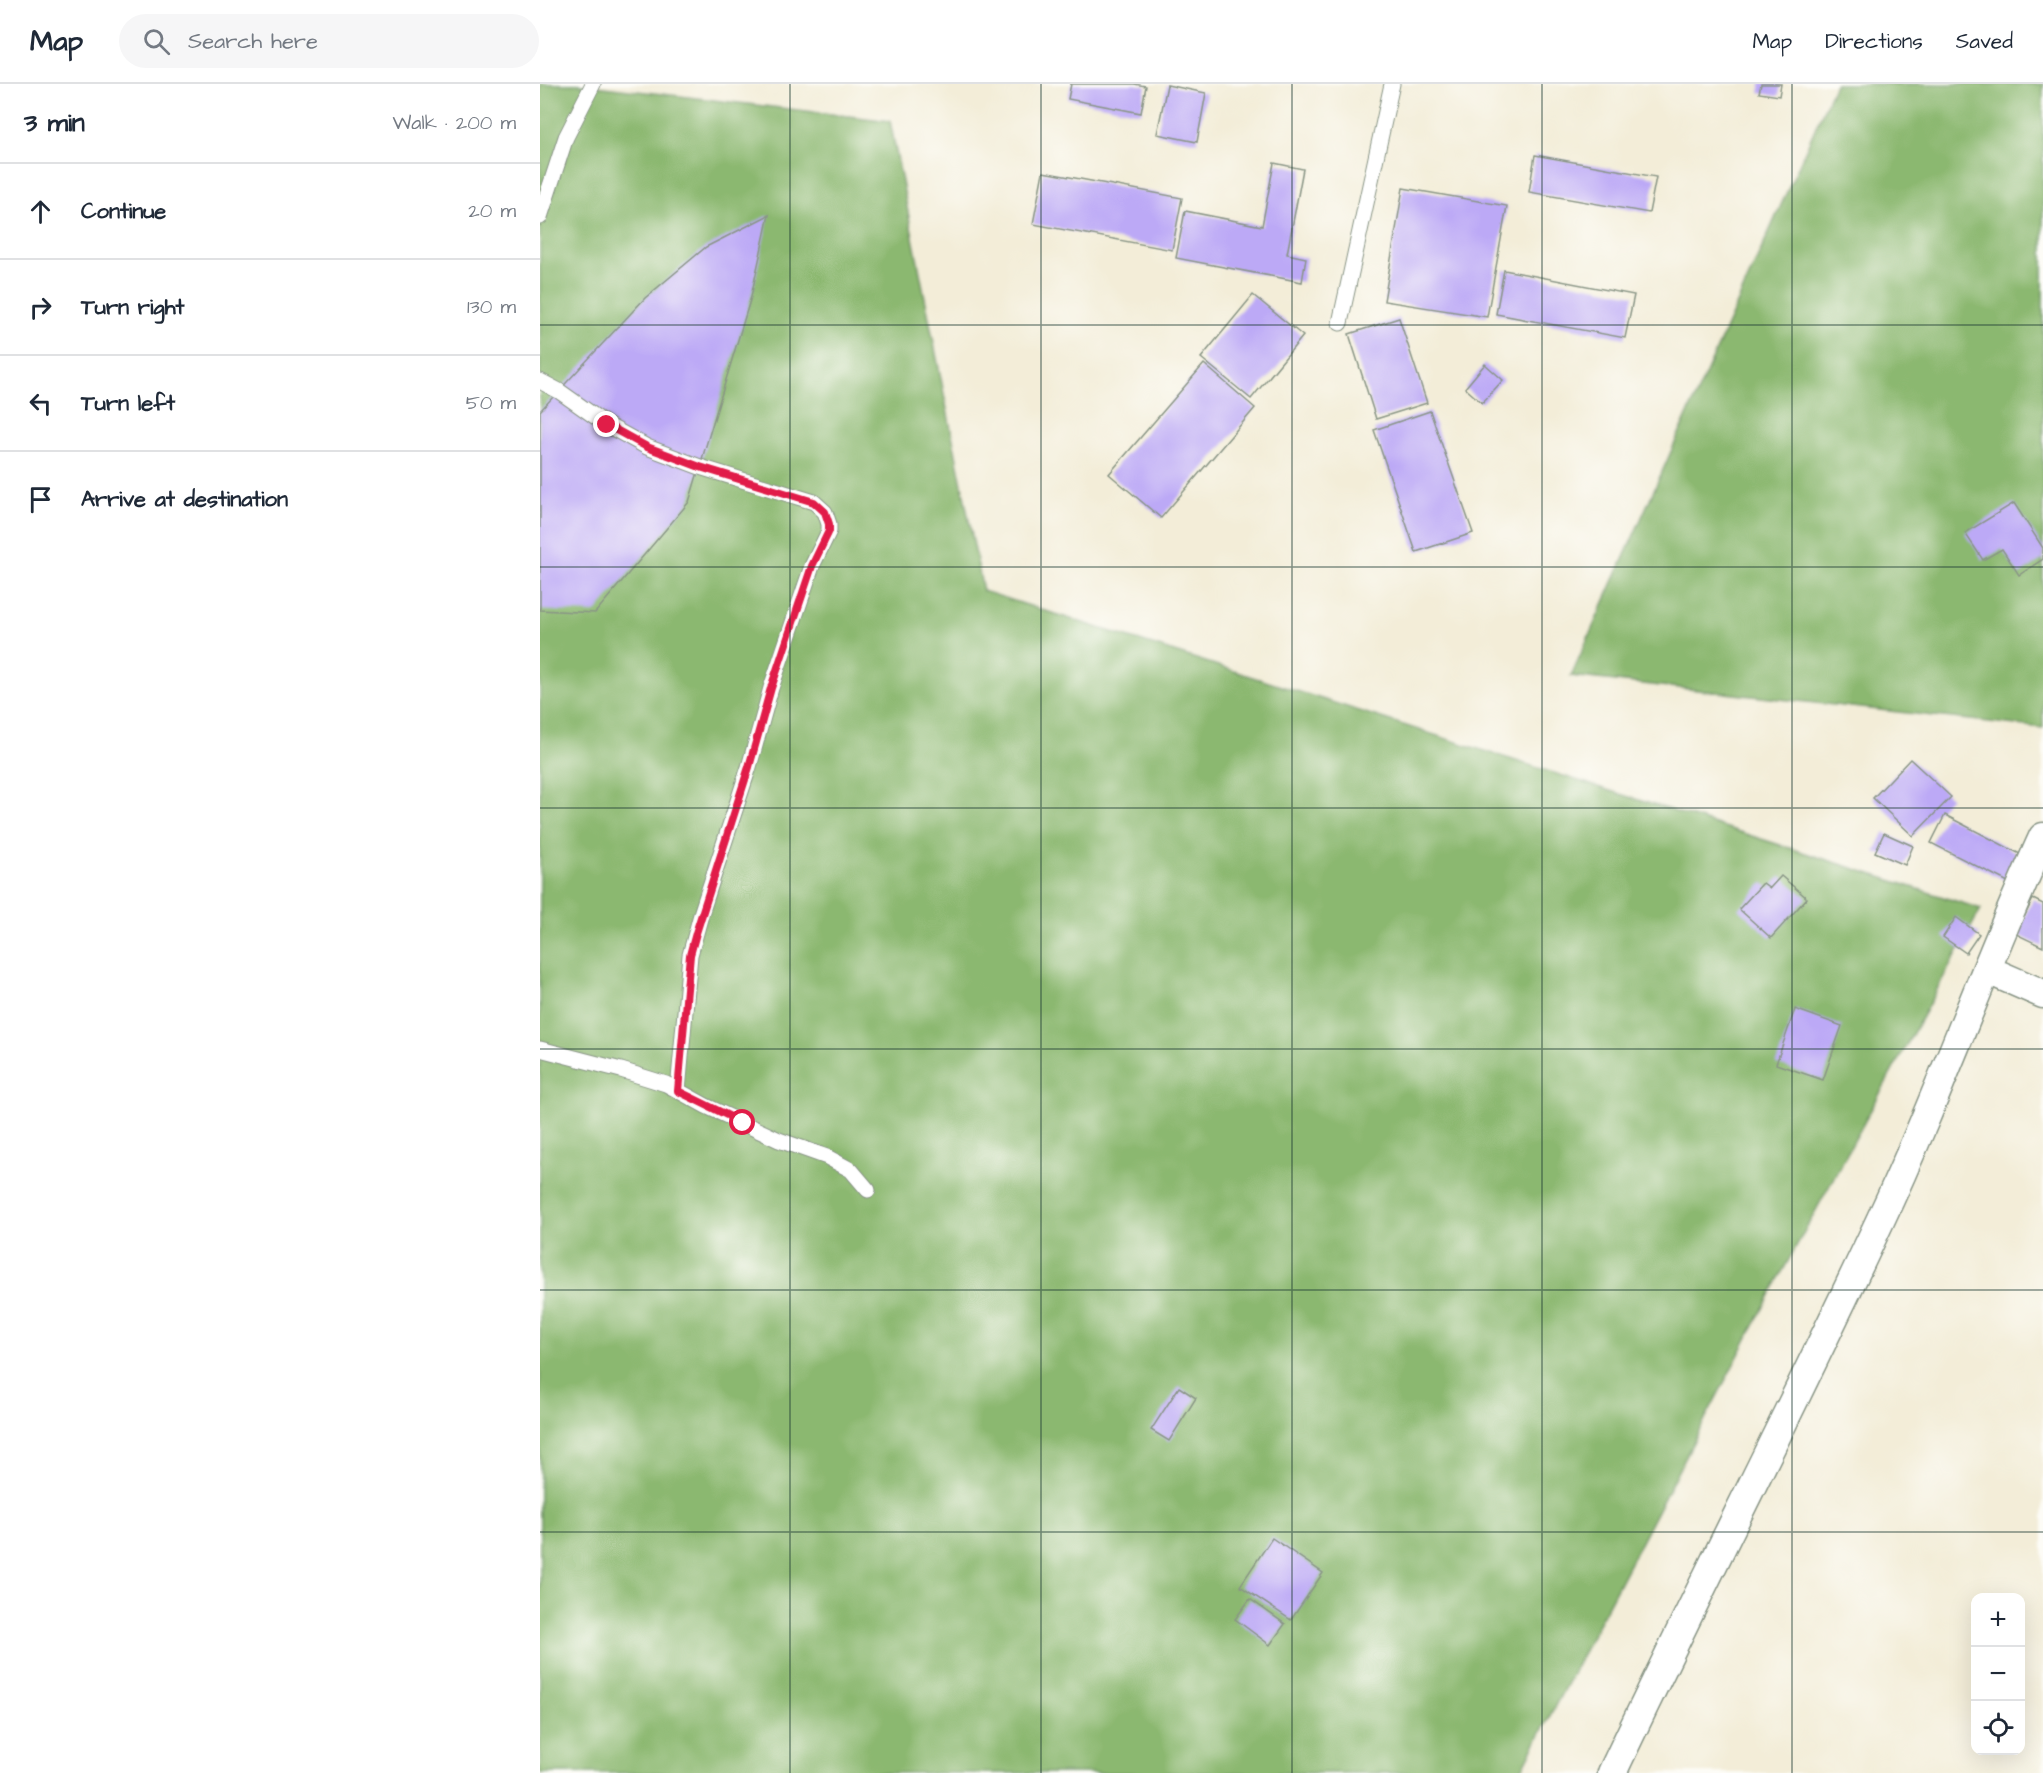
<!DOCTYPE html>
<meta charset="utf-8">
<style>
body{margin:0;font-family:"Architects Daughter",sans-serif;background:#f6f6f7;color:#1f2937}
.controls{position:absolute;right:18px;bottom:18px;display:grid;overflow:hidden;border-radius:12px;box-shadow:0 6px 24px #0002}
.controls button{width:54px;height:54px;display:grid;place-items:center;padding:0;border:0;border-bottom:2px solid #e0e1e3;background:#fff;color:#1f2937;font:30px sans-serif}
.stop{position:absolute;width:18px;height:18px;margin:-14px;border:4px solid #e11d48;border-radius:50%;background:#fff}
.stop.end{background:#e11d48;border-color:#fff;box-shadow:0 2px 6px #0008}
.list{margin:0;padding:0;list-style:none}
h2{display:flex;justify-content:space-between;align-items:center;height:78px;margin:0;padding:0 24px;font-size:26px}
h2 small{font-size:20px;font-weight:400;color:#747a83}
.list li{display:grid;grid-template-columns:39px 1fr auto;gap:18px;align-items:center;box-sizing:border-box;height:96px;padding:0 24px;border-top:2px solid #e0e1e3}
.list b{display:block;font-size:22px;white-space:nowrap}
.list em{font-size:20px;font-style:normal;color:#747a83}
.icon{flex:none;width:33px;height:33px;fill:none;stroke:currentColor;stroke-width:2;stroke-linecap:round;stroke-linejoin:round}
.map{position:relative;flex:none;width:1503px;height:1689px;overflow:hidden}
header{display:flex;align-items:center;gap:36px;box-sizing:border-box;height:84px;padding:0 30px;background:#fff;border-bottom:2px solid #e0e1e3}
header strong{font-size:28px}
nav{display:flex;gap:33px;margin-inline-start:auto;font-size:21px}
.search{width:420px;height:54px;background:#f6f6f7;display:flex;align-items:center;gap:15px;box-sizing:border-box;padding:0 21px;border-radius:33px;color:#747a83;font-size:22px}
main{display:flex}
aside{flex:1;background:#fff}
.map>svg:first-child{display:block}
.forest{fill:#8bb86f;stroke:#557a52;stroke-width:1.5}
.building{fill:#bca9f6}
.lines{fill:none;stroke-linecap:round;stroke-linejoin:round}
.lane-casing{stroke:#899586;stroke-width:17}
.street-casing{stroke:#899586;stroke-width:31}
.lane{stroke:#fff;stroke-width:15}
.street{stroke:#fff;stroke-width:28}
.route{stroke:#e11d48;stroke-width:8}
.grid{fill:none;stroke:#1f3d34;stroke-width:1.5;stroke-opacity:0.55}
</style>
<header>
<strong>Map</strong>
<div class="search"><svg class="icon" aria-label="search" viewBox="0 0 24 24"><circle cx="10" cy="10" r="6"/><path d="M15 15l6 6"/></svg>Search here</div>
<nav><a>Map</a><a>Directions</a><a>Saved</a></nav>
</header>
<main>
<aside>
<h2>3 min<small>Walk · 200 m</small></h2>
<ul class="list">
<li><svg class="icon" aria-label="ahead" viewBox="0 0 24 24"><path d="M12 20V5M6 11l6-6 6 6"/></svg><div><b>Continue</b></div><em>20 m</em></li>
<li><svg class="icon" aria-label="right" viewBox="0 0 24 24"><path d="M7 20v-9h11M14 6l5 5-5 5"/></svg><div><b>Turn right</b></div><em>130 m</em></li>
<li><svg class="icon" aria-label="left" viewBox="0 0 24 24"><path d="M17 20v-9H6M10 6l-5 5 5 5"/></svg><div><b>Turn left</b></div><em>50 m</em></li>
<li><svg class="icon" aria-label="arrive" viewBox="0 0 24 24"><path d="M6 21V4h12l-3 4 3 4H6"/></svg><div><b>Arrive at destination</b></div></li>
</ul>
</aside>
<div class="map">
<svg width="1503" height="1689" viewBox="0 0 1503 1689">
<rect width="100%" height="100%" fill="#fdfcf7"/>
<filter id="ink" filterUnits="userSpaceOnUse"><feTurbulence type="fractalNoise" baseFrequency=".0167" numOctaves="2"/><feDisplacementMap in="SourceGraphic" scale="12" xChannelSelector="R" yChannelSelector="G"/><feConvolveMatrix kernelMatrix="1 2 1 2 8 2 1 2 1" color-interpolation-filters="sRGB"/></filter>
<filter id="wash" filterUnits="userSpaceOnUse"><feTurbulence type="fractalNoise" baseFrequency=".008" numOctaves="4" result="noise"/><feDisplacementMap in="SourceGraphic" scale="24" xChannelSelector="R" yChannelSelector="G"/><feGaussianBlur stdDeviation="1.35" result="paint"/><feColorMatrix in="noise" values="0 0 0 0 0 0 0 0 0 0 0 0 0 0 0 0 0 1.4 0 .05"/><feComposite in="paint" operator="in"/></filter>
<g filter="url(#wash)">
<rect width="100%" height="100%" fill="#f3edd8"/>
<!-- forest -->
<path class="forest" d="M0,0H38L350,37L443,507L1441,825L1240,1192L980,1689H0Z
M1295,0H1503V644L1031,592Z"/>
<g id="blocks">
<!-- building -->
<path class="building" d="M531,0H594L606,2L601,29L528,15Z
M1221,0H1241L1239,12L1219,9Z
M627,1L666,9L657,58L617,50Z
M995,71L1116,93L1109,129L989,108Z
M734,79L763,85L747,170L766,174L762,198L636,174L645,127L722,142Z
M503,88L642,114L632,166L493,140Z
M863,104L967,122L947,233L844,217Z
M229,131L211,213L149,418L55,529L0,526V327L105,214L166,163Z
M964,186L1094,211L1085,254L956,230Z
M713,211L763,252L711,315L661,274Z
M859,234L887,319L836,335L809,250Z
M664,280L715,324L621,434L569,390Z
M945,280L963,296L942,319L925,304Z
M890,327L933,449L876,468L834,346Z
M1474,419L1503,464V475L1479,491L1462,465L1443,476L1425,449Z
M1370,675L1411,713L1373,752L1333,714Z
M1405,731L1482,771L1468,798L1391,759Z
M1344,749L1373,762L1365,781L1335,768Z
M1241,792L1267,814L1231,854L1199,825L1223,799L1230,804Z
M1493,815L1503,820V863L1476,850Z
M1416,833L1439,850L1426,869L1403,853Z
M1255,925L1302,942L1283,996L1236,980Z
M639,1303L656,1314L629,1357L611,1346Z
M732,1454L783,1489L751,1536L700,1502Z
M710,1515L745,1540L730,1561L695,1535Z"/>
</g>
</g>
<g filter="url(#ink)">
<use href="#blocks" fill-opacity="0" stroke="#899586" stroke-width="1.5"/>
<g class="lines">
<defs>
<path id="lane" d="M0,133L26,53L53,0
M800,239L852,0
M0,297L19,307L67,341L107,363L160,383L274,418L285,428L289,440V447L272,482L231,604L209,683L162,827L150,871L138,1007
M0,965L81,986L126,1000L166,1022L239,1056L287,1073L311,1086L328,1106"/>
<path id="street" d="M1448,886L1503,910
M1072,1689C1159,1505 1253,1323 1339,1139C1399,1012 1445,880 1503,753"/>
</defs>
<!-- lane casing -->
<use href="#lane" class="lane-casing"/>
<!-- street casing -->
<use href="#street" class="street-casing"/>
<!-- lane -->
<use href="#lane" class="lane"/>
<!-- street -->
<use href="#street" class="street"/>
</g>
</g>
<g class="lines" filter="url(#ink)">
<!-- route -->
<path class="route" d="M67,341L107,363L160,383L274,418L285,428L289,440V447L272,482L231,604L209,683L156,849L150,871L138,1007L203,1039"/>
</g>
<!-- grid -->
<path class="grid" d="M250,0V1689M501,0V1689M752,0V1689M1002,0V1689M1252,0V1689M0,241H1503M0,483H1503M0,724H1503M0,965H1503M0,1206H1503M0,1448H1503"/>
</svg>
<div class="controls">
<button>+</button>
<button>−</button>
<button><svg class="icon" aria-label="locate" viewBox="0 0 24 24"><circle cx="12" cy="12" r="6"/><path d="M12 2v4M12 18v4M2 12h4M18 12h4"/></svg></button>
</div>
<div class="stop" style="left:203px;top:1039px"></div>
<div class="stop end" style="left:67px;top:341px"></div>
</div>
</main>
